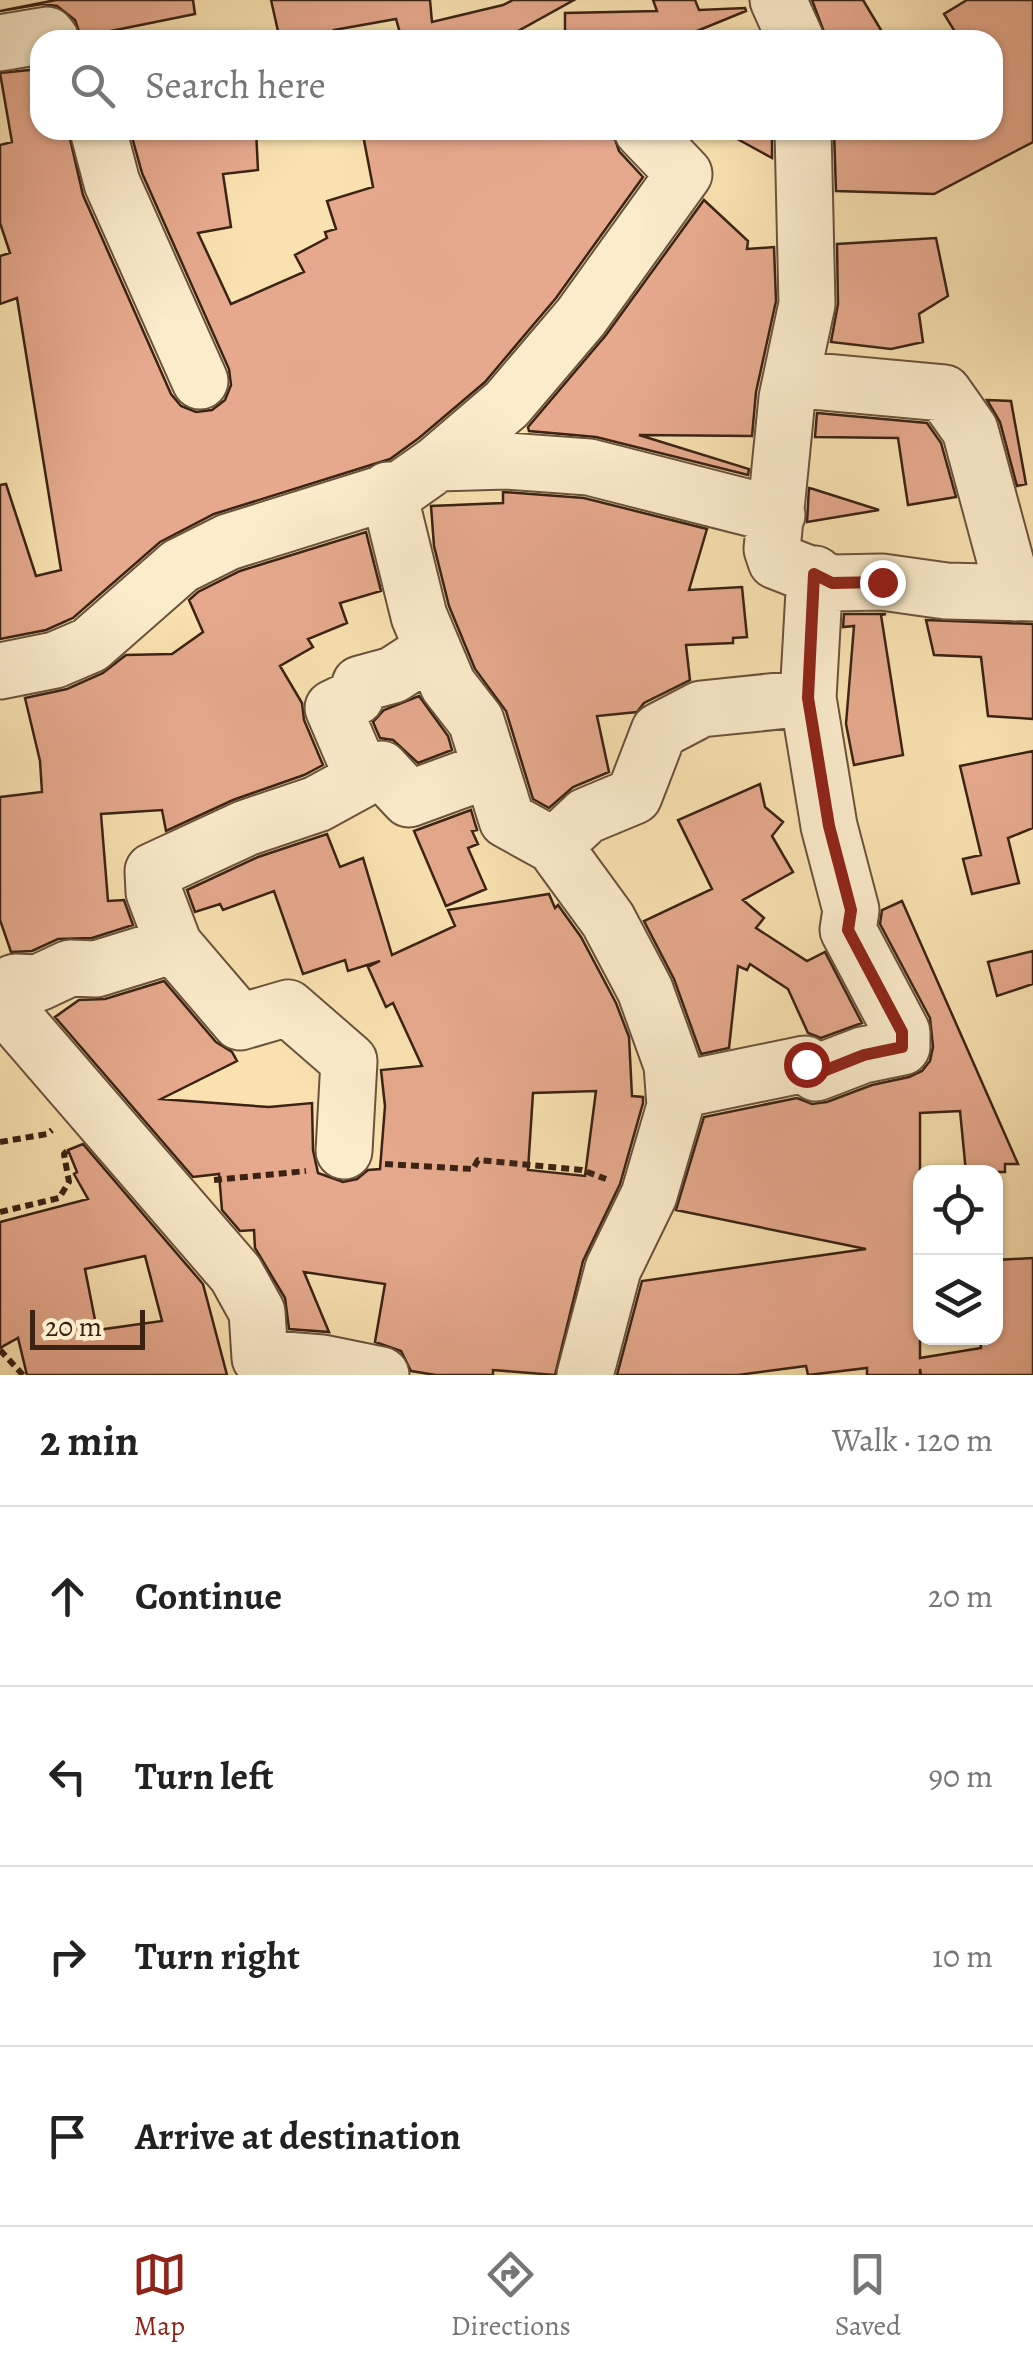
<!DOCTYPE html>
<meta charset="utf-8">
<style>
body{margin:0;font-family:Alegreya,serif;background:#f6f6f6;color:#222}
.controls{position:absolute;right:30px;bottom:30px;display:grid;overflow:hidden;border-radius:20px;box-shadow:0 2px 8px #0004}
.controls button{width:90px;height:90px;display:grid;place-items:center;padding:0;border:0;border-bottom:2px solid #e0e0e0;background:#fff;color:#222;font:50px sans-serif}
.scale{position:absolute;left:30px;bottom:25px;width:115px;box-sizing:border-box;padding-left:10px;border:5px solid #3b2214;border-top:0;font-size:28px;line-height:35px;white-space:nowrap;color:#3b2214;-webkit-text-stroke:8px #fbeccc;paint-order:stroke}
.stop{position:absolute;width:30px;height:30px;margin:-22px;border:8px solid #8f2418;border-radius:50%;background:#fff}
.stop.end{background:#8f2418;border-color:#fff;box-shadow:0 2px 10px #0008}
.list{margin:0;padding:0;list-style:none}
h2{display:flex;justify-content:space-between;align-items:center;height:130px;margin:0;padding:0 40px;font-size:42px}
h2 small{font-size:32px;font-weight:400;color:#767676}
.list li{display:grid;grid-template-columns:65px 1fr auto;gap:30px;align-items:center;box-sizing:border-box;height:180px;padding:0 40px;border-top:2px solid #e0e0e0}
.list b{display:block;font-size:38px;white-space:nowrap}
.list em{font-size:32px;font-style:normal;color:#767676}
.icon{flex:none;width:55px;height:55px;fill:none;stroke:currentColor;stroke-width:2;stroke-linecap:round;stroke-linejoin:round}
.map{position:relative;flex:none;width:1033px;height:1375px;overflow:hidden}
.search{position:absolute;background:#fff;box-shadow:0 2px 8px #0004;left:30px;right:30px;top:30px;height:110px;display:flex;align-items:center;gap:25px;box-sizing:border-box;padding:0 35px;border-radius:30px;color:#767676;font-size:38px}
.sheet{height:850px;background:#fff}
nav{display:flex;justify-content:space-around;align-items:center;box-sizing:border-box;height:140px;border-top:2px solid #e0e0e0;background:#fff;font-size:28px;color:#767676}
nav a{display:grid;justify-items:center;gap:5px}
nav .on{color:#8f2418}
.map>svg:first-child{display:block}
.building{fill:#e6a98d;stroke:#3b2214;stroke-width:2.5;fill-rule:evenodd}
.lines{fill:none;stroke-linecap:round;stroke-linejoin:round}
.minor-casing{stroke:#6a523b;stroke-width:59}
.path{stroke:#3b2214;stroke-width:6;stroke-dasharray:8 5;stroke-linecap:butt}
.minor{stroke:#fbeccc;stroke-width:55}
.route{stroke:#8f2418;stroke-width:12}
</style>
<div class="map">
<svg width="1033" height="1375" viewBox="0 0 1033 1375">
<rect width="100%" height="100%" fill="#f9e2b0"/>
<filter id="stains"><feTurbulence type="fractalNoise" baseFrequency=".002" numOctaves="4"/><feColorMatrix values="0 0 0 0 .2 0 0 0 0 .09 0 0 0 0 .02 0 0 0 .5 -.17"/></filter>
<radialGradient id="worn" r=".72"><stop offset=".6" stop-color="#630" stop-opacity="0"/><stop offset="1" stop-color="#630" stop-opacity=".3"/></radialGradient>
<!-- building -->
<path class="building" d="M56,0H193L195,14L101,33L103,40H82L75,20L57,6L42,4L0,11Z
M271,0H430L432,22L503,5L513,0H574L502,40H402L396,19L334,30L336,40H280Z
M653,0H695L699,10L745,8L746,11L675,40H565V13L657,11Z
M812,0H863L887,40H827Z
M967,0H1033V142L934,194L836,191L834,130H993V40H960L944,14Z
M40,69V130H68L83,195L171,394L181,406L196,412L212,410L225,400L231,385L229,369L142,173L130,130H256L258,170L223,174L231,227L198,233L231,304L304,272L295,255L327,238L325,232L336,229L327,201L373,187L362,130H612L619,151L643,177L556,298L485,382L419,438L390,459L214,514L160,542L73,618L46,630L0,639V485L6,484L36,576L61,570L17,298L0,304V256L10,253L0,223V145L12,142L0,73Z
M721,130H772V158Z
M704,200L748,241L747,249L774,247L776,301L756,392L752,436L639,435L749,469L748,475L596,437L529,431L528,427L606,335Z
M936,238L948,296L919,314L923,342L891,349L831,342L838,304L837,244Z
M987,400L1011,401L1026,484L1017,486L1000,422Z
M817,413L927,423L941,443L956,497L908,505L898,438L815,437Z
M809,488L813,489L879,510L807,522Z
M503,492L584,498L707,529L689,590L742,587L747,637L733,638V643L686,645L690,680L644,703L637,712L597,716L609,772L573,787L549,808L533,799L506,711L475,669L449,606L434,546L431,506L503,503Z
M366,532L381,591L340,603L347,623L308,639L313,647L280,666L302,703L304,720L323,765L304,775L233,800L166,831L162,810L101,814L108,901L124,900L133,925L92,938L58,939L32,951L11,952L0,920V797L42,792L40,761L25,698L67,689L103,673L126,655L172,654L203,632L189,600L198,592L240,571Z
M844,614H886L881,615L903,755L854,765L846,724L854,626L843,627Z
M926,620L1033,624V719L988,716L981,657L934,655Z
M419,696L448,736L452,750L418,763L393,740L380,738L373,722L384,710Z
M1033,751V828L1008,838L1019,883L972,894L963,859L981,855L960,766Z
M760,784L765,807L783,822L772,836L793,872L743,900L764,918L756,928L807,961L825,952L862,1023L821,1038L808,1033L788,989L750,964L747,970L738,966L729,1048L701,1054L674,979L644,921L712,889L678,820Z
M471,810L477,830L472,831L478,844L468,848L486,889L446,906L414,831Z
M327,834L340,867L363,858L392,955L455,926L448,910L549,894L555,908L558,905L581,937L616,1003L629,1037L632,1096L643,1097V1103L620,1184L583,1261L555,1375L493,1370V1375H436L411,1371L401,1351L375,1342L385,1284L304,1272L329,1332L289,1329L285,1298L255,1248L254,1230L240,1231L222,1210L219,1174L193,1177L55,1017L79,1000L105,999L164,981L216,1042L232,1052L237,1061L161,1099L269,1107L312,1103L313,1150L318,1173L343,1182L357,1179L368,1170L380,1169L385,1106L381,1070L422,1066L393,1003L386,1007L368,967L380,961L348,971L345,960L303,974L274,891L223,910L220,904L195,912L187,890L258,857ZM596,1091L585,1176L528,1170L533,1093Z
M902,901L1018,1164H1005V1172H966L960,1111L920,1113V1358L981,1348L980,1338H996V1260L1033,1258V1375H921L920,1369V1375H867V1368L808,1375L806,1366L738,1375H617L642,1281L866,1249L676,1210L704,1117L797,1098L812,1104L827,1102L872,1085L909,1077L922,1071L930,1061L933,1047L930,1018L880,924L882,910Z
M1033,951V984L997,996L988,962Z
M83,1144L203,1284L227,1375H27L18,1338L0,1348V1222L88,1199L74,1174L77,1172L68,1150ZM145,1256L162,1321L97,1330L85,1269Z"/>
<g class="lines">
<defs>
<path id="minor" d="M778,0L796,40
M0,43L47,35L51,40
M98,130L112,183L200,381
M803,130L807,304L787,398L772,549L776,561L832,583L882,582L946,591L1033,593
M791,379L944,393L970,430L1014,593
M438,463L507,404L581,317L684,174L642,130
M388,490L419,616L448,685L476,721L507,820L554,846L608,920L645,990L672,1065L675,1106L649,1195L613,1269L585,1375
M0,671L55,660L90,645L180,566L228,542L404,487L438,463L507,461L589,467L777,515
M363,778L333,708L356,697L360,684L393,675L433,649
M554,846L586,816L634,796L659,731L701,709L808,698
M174,945L154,892L153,871L246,828L317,804L381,769L409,799L491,769
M0,989L15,982L38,983L70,968L96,969L174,945L240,1022L288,1008L349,1061L344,1151
M0,1001L236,1274L257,1312L260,1358L322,1363L381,1375
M674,1091L805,1064L816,1073L863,1055L902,1047V1032L848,930L851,910L829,826L808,698L815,574"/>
</defs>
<!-- minor casing -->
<use href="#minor" class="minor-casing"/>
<!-- path -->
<path class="path" d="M0,1142L47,1134L52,1130
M385,1164L473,1169L478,1160L582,1170L606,1179
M214,1180L306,1171
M0,1212L59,1198L69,1182L64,1154L68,1150
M0,1350L23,1375"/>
<!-- minor -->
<use href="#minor" class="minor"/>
</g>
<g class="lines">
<!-- route -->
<path class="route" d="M806,1064L816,1074L864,1055L902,1047V1032L848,930L851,910L829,826L808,698L814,574L832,583L882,582"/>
</g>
<rect width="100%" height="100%" filter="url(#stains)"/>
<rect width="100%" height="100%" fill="url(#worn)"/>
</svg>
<div class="controls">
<button><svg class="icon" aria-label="locate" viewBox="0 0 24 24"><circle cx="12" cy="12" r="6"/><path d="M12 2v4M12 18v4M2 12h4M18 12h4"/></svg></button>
<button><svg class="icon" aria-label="layers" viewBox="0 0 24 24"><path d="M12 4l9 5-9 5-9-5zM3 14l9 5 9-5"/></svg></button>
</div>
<div class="scale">20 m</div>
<div class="stop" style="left:806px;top:1064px"></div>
<div class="stop end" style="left:882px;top:582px"></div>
<div class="search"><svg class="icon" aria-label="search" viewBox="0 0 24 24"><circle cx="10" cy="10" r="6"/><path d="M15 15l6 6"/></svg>Search here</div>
</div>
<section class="sheet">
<h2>2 min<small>Walk · 120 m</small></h2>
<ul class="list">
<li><svg class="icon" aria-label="ahead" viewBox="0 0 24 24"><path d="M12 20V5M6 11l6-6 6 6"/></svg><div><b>Continue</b></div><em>20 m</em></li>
<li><svg class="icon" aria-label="left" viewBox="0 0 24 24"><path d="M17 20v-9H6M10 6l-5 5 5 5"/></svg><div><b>Turn left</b></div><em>90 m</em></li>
<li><svg class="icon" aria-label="right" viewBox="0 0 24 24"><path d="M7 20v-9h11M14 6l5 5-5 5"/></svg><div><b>Turn right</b></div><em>10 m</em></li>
<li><svg class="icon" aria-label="arrive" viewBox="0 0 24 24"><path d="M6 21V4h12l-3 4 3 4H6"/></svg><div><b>Arrive at destination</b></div></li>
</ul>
</section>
<nav>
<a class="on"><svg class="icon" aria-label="map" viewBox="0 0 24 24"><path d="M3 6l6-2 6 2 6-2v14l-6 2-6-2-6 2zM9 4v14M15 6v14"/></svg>Map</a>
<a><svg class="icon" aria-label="directions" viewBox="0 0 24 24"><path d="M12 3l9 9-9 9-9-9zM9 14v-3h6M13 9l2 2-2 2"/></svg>Directions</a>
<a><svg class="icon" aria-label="saved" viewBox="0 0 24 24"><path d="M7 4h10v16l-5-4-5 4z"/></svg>Saved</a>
</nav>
